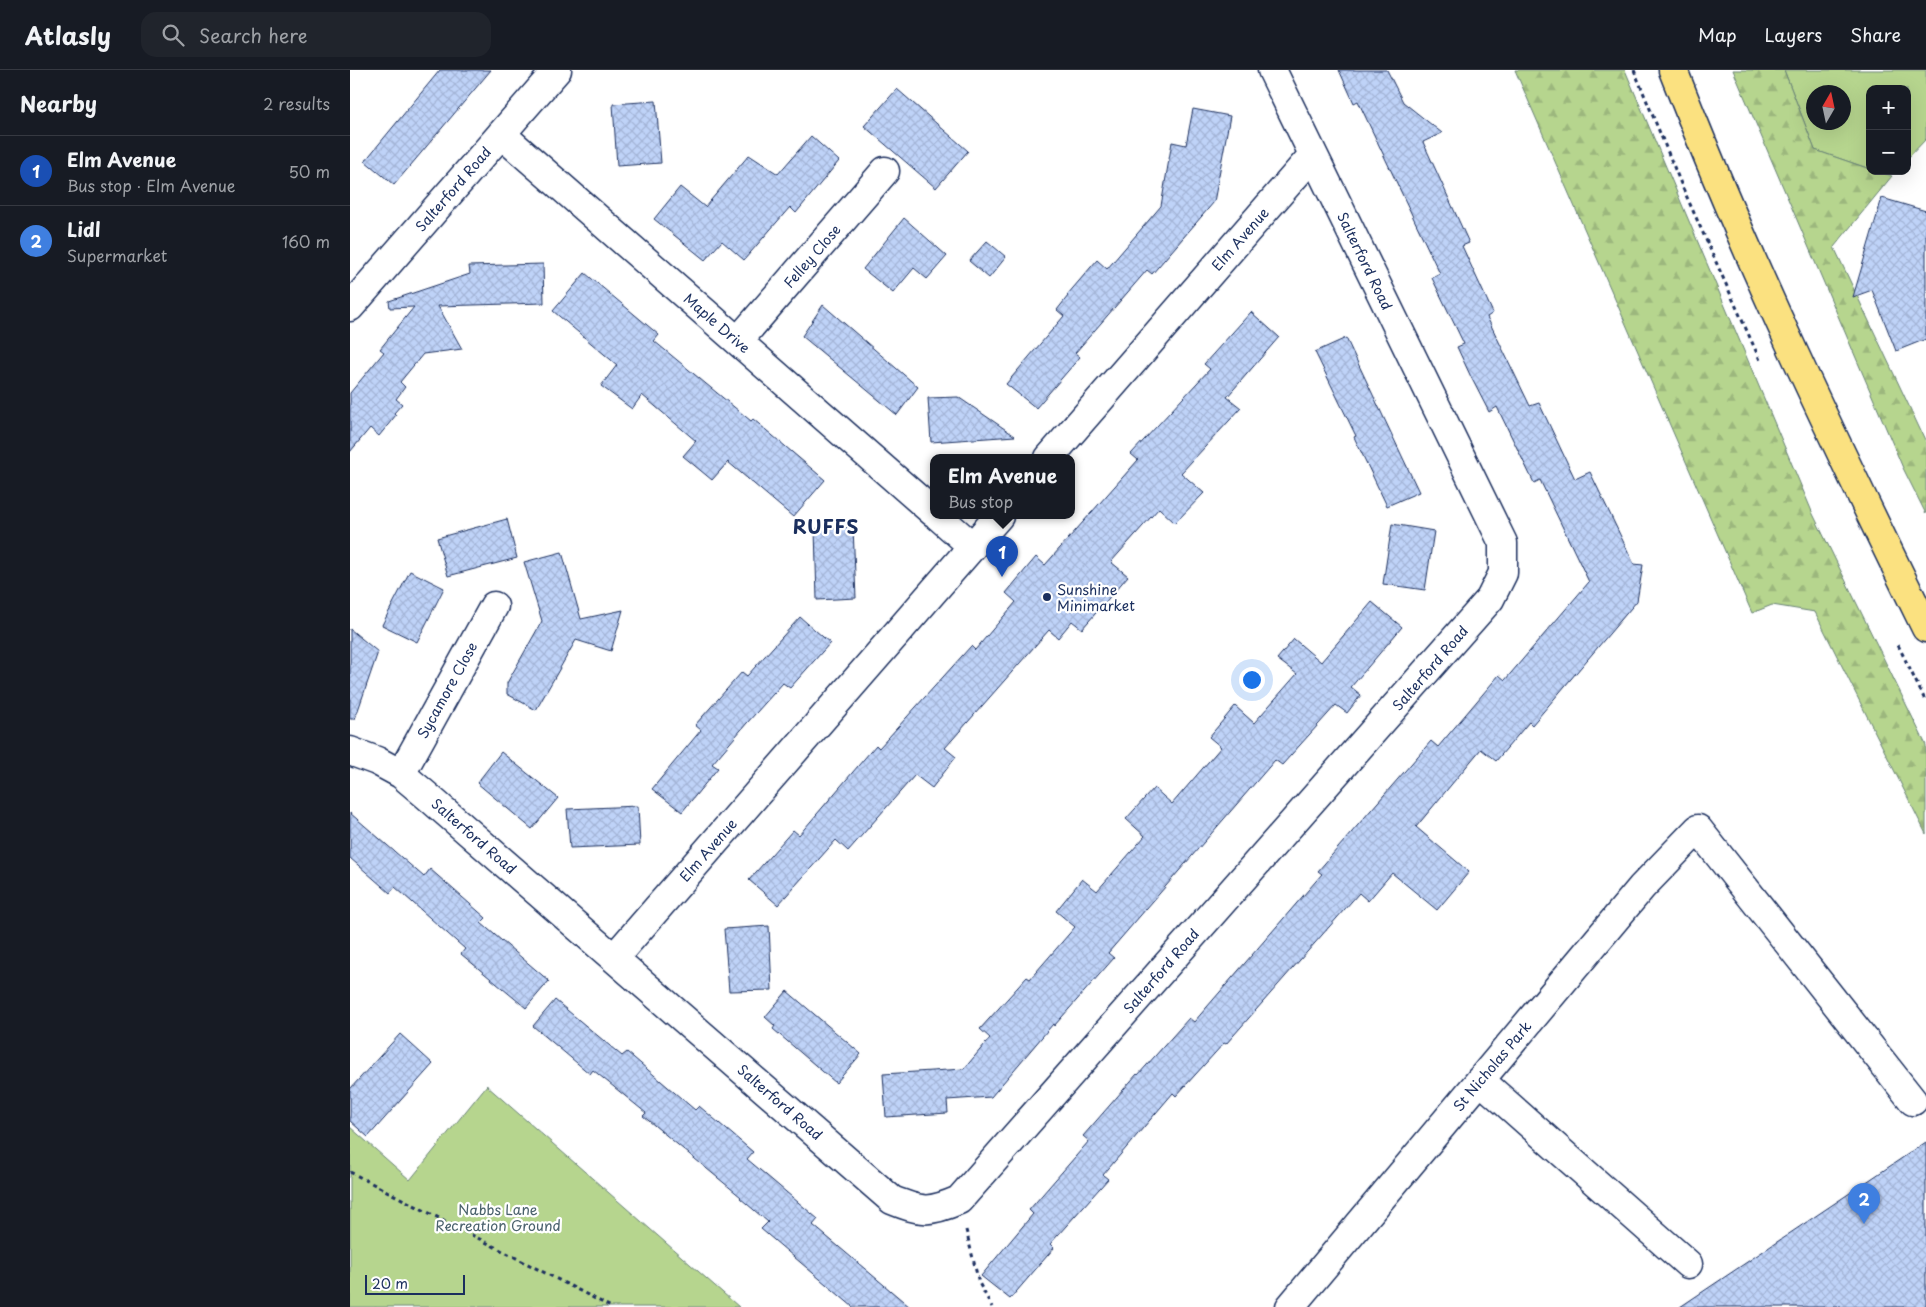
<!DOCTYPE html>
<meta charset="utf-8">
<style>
body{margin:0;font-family:"Playpen Sans",sans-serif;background:#20242c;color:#f1f3f6}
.controls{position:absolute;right:15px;top:15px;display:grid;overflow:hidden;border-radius:10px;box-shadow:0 5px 20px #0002}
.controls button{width:45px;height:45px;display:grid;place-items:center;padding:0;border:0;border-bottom:1px solid #363941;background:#171b24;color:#f1f3f6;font:25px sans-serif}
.compass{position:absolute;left:1456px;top:15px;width:45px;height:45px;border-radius:50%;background:#171b24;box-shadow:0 5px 20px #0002;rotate:9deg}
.scale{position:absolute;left:15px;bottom:12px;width:100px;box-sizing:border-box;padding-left:5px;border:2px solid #1b2f5e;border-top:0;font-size:14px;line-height:18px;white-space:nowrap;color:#1b2f5e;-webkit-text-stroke:4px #fff;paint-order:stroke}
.you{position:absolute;left:901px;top:609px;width:18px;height:18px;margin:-12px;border:4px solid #fff;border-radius:50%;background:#1a73e8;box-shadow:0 0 0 8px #1a73e833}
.badge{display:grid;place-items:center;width:32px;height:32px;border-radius:50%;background:#919bb2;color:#fff;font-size:16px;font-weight:700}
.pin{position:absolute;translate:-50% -41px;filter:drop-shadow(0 1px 2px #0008)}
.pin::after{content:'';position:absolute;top:26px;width:18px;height:15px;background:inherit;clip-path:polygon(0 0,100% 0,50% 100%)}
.popup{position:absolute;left:580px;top:384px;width:145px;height:65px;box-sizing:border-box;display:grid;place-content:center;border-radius:10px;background:#171b24;filter:drop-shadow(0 1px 4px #0005);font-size:16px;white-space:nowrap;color:#9ea1a6}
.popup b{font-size:19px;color:#f1f3f6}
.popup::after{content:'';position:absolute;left:50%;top:100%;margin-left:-10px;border:10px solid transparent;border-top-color:#171b24}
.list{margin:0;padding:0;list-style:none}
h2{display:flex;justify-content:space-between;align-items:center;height:65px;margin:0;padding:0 20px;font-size:21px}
h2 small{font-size:16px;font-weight:400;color:#9ea1a6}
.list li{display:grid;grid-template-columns:32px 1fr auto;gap:15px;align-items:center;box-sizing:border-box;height:70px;padding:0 20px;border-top:1px solid #363941}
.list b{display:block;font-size:19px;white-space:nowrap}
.list p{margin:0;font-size:16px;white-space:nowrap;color:#9ea1a6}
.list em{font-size:16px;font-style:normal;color:#9ea1a6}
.icon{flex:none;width:28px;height:28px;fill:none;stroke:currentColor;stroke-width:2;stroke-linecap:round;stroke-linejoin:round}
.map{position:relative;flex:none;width:1576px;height:1237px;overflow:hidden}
header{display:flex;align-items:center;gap:30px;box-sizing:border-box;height:70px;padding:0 25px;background:#171b24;border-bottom:1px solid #363941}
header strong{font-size:24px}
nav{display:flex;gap:28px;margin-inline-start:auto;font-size:18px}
.search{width:350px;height:45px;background:#20242c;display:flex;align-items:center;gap:12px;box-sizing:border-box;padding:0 18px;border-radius:15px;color:#9ea1a6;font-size:19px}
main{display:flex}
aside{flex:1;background:#171b24}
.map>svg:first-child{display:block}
.green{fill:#b6d58e;stroke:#688276;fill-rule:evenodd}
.forest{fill:url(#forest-firs);stroke:#688276}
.building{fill:url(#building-cross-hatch);stroke:#1b2f5e}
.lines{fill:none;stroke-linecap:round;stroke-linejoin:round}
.minor-casing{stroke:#1b2f5e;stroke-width:31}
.major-casing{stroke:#1b2f5e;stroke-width:31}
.path{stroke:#1b2f5e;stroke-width:3;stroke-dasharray:4 4;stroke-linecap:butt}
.minor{stroke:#fff;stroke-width:28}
.major{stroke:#fbe180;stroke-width:28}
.poi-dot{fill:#1b2f5e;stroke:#fff;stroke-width:2}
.labels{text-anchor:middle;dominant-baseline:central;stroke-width:4.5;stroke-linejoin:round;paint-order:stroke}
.street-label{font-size:14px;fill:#1b2f5e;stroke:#fff}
.poi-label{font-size:14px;fill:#1b2f5e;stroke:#fff;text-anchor:start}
.park-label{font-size:14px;fill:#4a616c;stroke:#fff}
.district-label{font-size:19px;font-weight:bold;letter-spacing:1px;fill:#1b2f5e;stroke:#fff}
</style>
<header>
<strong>Atlasly</strong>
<div class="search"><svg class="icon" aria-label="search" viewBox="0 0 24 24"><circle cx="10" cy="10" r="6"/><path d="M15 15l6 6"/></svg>Search here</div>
<nav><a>Map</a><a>Layers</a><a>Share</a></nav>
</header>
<main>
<aside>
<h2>Nearby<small>2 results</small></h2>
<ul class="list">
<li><span class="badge" style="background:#1a4fb4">1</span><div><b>Elm Avenue</b><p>Bus stop · Elm Avenue</p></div><em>50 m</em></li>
<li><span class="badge" style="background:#3f7fe0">2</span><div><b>Lidl</b><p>Supermarket</p></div><em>160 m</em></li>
</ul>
</aside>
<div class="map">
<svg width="1576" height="1237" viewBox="0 0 1576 1237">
<defs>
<pattern id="forest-firs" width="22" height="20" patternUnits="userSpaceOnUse" patternTransform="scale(1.25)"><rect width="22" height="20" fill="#b6d58e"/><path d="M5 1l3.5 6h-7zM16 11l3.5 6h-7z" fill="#9cb77d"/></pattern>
<pattern id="building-cross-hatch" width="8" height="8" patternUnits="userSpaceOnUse" patternTransform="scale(1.25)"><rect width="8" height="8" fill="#bfd3f8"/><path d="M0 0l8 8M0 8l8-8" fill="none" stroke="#a4b5d7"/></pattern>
</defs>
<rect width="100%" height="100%" fill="#fff"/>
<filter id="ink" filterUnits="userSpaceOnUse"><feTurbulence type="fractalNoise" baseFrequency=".02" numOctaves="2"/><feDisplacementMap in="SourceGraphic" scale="10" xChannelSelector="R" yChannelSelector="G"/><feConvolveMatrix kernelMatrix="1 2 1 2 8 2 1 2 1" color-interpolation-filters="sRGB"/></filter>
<g filter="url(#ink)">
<!-- green -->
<path class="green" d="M1434,0H1576V69L1557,89V19H1520V99L1465,80ZM1464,22H1494V52H1464Z
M137,1015V1016L389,1237H0V1057L60,1110Z"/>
<!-- forest -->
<path class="forest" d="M1165,0H1275L1463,444L1576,675V764L1465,542L1422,535L1402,543Z
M1383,0H1434L1465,80L1520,99V101H1527L1542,106L1484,177L1576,372V444L1553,398Z"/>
<!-- building -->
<path class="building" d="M90,0H141L44,115L15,91Z
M989,0H1037L1053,32L1092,63L1073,72L1119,173L1112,176L1143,243L1137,247L1180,336L1189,333L1225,409L1240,402L1284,494L1293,495L1287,531L1182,655L1179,652L1146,691L1131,679L1066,757L1119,802L1087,840L1042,803L1018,831L1009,823L876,974L874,973L826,1026L823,1023L753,1105L758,1109L700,1174L704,1178L660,1229L631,1206L683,1144L679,1140L739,1071L733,1066L787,1004L788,1005L839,948L844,952L972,804L968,801L1081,671L1088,677L1149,605L1155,610L1239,512L1190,410L1184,413L1147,337L1139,342L1121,307L1107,277L1114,274L1082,208L1090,204L1008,31L1004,33Z
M547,19L618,81L586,118L514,56Z
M306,31L311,93L267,96L263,34Z
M843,39L880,46L864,132L802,204L797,200L725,283L730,287L686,338L656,314L714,246L707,240L718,226L717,225L747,190L757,199L811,136L822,72L836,75Z
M461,66L489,91L446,143L440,137L394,190L372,171L355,190L304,149L330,117L355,137L399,85L428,104Z
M1532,128L1576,141V269L1546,281L1522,220L1503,227Z
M554,148L597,186L577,209L564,198L543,223L513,199Z
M637,171L656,187L639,208L619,191Z
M193,194L194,233L88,236L112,279L73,284L50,312L55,317L46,329L52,334L44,343L46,345L29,366L20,358L0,382V323L34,282L30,279L64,237L40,238L39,231L120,204L119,196Z
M235,203L309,265L304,271L401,351L403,349L475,410L443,447L378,392L362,410L333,386L346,371L292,325L282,339L251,316L267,295L203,241Z
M473,235L568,317L547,345L452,266Z
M901,242L929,267L877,327L891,338L831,403L854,423L825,453L809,438L761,492L778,506L732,559L722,551L708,568L699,560L595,678L606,687L582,718L565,705L498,781L486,770L428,835L399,810L443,760L449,765L526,675L529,678L621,576L625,580L666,532L656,523L686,487L695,495L788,390L781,384L860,299L854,294Z
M996,268L1069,422L1037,436L1004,367L1006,366L965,282Z
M608,327L665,366L581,372L578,328Z
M157,449L167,488L98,506L87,468Z
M1042,454L1084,461L1075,520L1033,514Z
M503,457L506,528L467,530L465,459Z
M212,482L231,549L273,540L261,581L226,570L186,640L157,624V613L192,551L174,492Z
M60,501L94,518L67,572L32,555Z
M1022,532L1052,557L1001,617L1011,625L997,643L986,635L932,695L925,690L758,883L764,888L704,956L703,954L641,1027L597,1030L598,1043L536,1047L533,1004L614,999L640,968L630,959L677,907L680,909L725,857L706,841L732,809L747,821L795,766L776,749L804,718L822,734L871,677L859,667L885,636L904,653L947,604L927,589L944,569L971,592Z
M450,547L480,573L440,618L433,613L397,653L362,694L368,698L332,742L302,719L351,660L345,655L392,602L397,606Z
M0,559L28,582L5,649H0Z
M151,682L208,728L182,759L127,713Z
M288,736L290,775L220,778L217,739Z
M0,743L74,807L80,799L136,848L131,853L199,911L176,938L111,884L115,879L45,817L40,823L0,788Z
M419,856L422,920L379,921L374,859Z
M437,921L511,984L486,1013L423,959L425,956L415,947Z
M205,930L272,986L277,982L345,1040L349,1036L403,1082L397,1089L468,1149L463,1155L560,1237H503L411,1159L418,1152L390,1128L391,1127L293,1046L296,1043L243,1000L240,1004L183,956Z
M50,964L83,994L18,1067L0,1051V1019Z
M1576,1072V1237H1330Z"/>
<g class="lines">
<defs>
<path id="minor" d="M151,64L583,442
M0,237L207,0
M388,271L535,101
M699,388L963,85
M588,446L622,476
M0,681L27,691L51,704L76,725L542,1130C572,1142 579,1143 609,1130L1140,529L1153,503V473L922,0
M51,704L144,536
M264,888L649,446
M1130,1010L1338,1194
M940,1237L1292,817L1348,759L1563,1031"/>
<path id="major" d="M1323,0C1397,190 1486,375 1576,558"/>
</defs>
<!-- minor casing -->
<use href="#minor" class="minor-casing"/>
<!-- major casing -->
<use href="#major" class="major-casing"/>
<!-- path -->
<path class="path" d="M1284,0L1331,114L1410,290
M1548,575L1576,632
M0,1102L261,1237
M616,1160L629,1213L642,1237"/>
<!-- minor -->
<use href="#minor" class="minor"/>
<!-- major -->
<use href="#major" class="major"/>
</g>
</g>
<!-- markers -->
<circle class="poi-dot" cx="697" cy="527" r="5"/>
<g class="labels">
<!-- street labels -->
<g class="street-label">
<text transform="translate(103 119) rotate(-49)">Salterford Road</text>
<text transform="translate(890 169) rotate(-49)">Elm Avenue</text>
<text transform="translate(462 186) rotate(-49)">Felley Close</text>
<text transform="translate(1015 191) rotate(64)">Salterford Road</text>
<text transform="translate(367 253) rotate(41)">Maple Drive</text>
<text transform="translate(1080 598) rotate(-49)">Salterford Road</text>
<text transform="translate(97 620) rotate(-61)">Sycamore Close</text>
<text transform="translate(124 766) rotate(41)">Salterford Road</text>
<text transform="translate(358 780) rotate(-49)">Elm Avenue</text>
<text transform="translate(811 901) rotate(-49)">Salterford Road</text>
<text transform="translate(1142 996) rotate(-50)">St Nicholas Park</text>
<text transform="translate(430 1032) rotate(41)">Salterford Road</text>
</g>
<!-- poi labels -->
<g class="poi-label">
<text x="707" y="519">Sunshine<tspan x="707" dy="16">Minimarket</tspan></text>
</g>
<!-- park labels -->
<g class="park-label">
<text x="148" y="1139">Nabbs Lane<tspan x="148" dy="16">Recreation Ground</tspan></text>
</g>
<!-- district labels -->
<g class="district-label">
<text x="476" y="456">RUFFS</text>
</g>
</g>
</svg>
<div class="controls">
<button>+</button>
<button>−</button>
</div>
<svg class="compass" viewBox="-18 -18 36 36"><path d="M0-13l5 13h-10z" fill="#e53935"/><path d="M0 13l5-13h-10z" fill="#9ea1a6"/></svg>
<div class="scale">20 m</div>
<div class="you"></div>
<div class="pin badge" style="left:652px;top:507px;background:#1a4fb4">1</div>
<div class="popup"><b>Elm Avenue</b>Bus stop</div>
<div class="pin badge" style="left:1514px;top:1154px;background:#3f7fe0">2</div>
</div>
</main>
